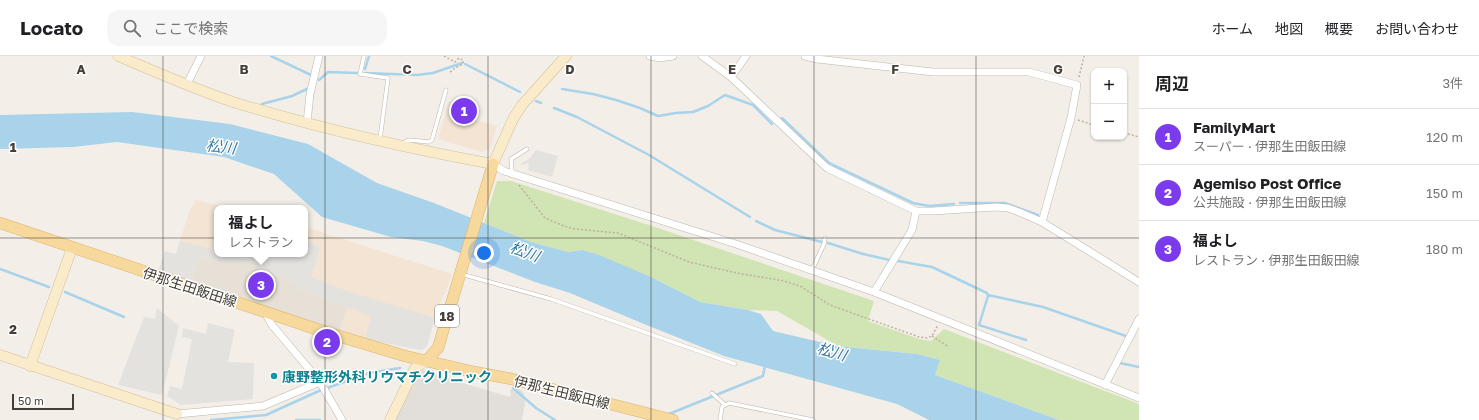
<!DOCTYPE html>
<html lang="ja">
<meta charset="utf-8">
<style>
body{margin:0;font-family:"Golos Text","Noto Sans JP",sans-serif;background:#f6f6f6;color:#202124}
.controls{position:absolute;right:12px;top:12px;display:grid;overflow:hidden;border-radius:8px;box-shadow:0 1px 3px #0004}
.controls button{width:36px;height:36px;display:grid;place-items:center;padding:0;border:0;border-bottom:1px solid #e0e0e0;background:#fff;color:#202124;font:20px sans-serif}
.scale{position:absolute;left:12px;bottom:10px;width:62px;box-sizing:border-box;padding-left:4px;border:2px solid #453f37;border-top:0;font-size:11px;line-height:14px;white-space:nowrap;color:#453f37;-webkit-text-stroke:3px #fff;paint-order:stroke}
.you{position:absolute;left:484px;top:197px;width:14px;height:14px;margin:-10px;border:3px solid #fff;border-radius:50%;background:#1a73e8;box-shadow:0 0 0 6px #1a73e833}
.badge{display:grid;place-items:center;width:26px;height:26px;border-radius:50%;background:#7c3aed;color:#fff;font-size:13px;font-weight:700}
.pin{position:absolute;translate:-50% -50%;border:2px solid #fff;box-shadow:0 1px 4px #0006}
.popup{position:absolute;left:214px;top:149px;width:94px;height:52px;box-sizing:border-box;display:grid;place-content:center;border-radius:8px;background:#fff;filter:drop-shadow(0 1px 3px #0005);font-size:13px;white-space:nowrap;color:#757577}
.popup b{font-size:15px;color:#202124}
.popup::after{content:'';position:absolute;left:50%;top:100%;margin-left:-8px;border:8px solid transparent;border-top-color:#fff}
.list{margin:0;padding:0;list-style:none}
h2{display:flex;justify-content:space-between;align-items:center;height:52px;margin:0;padding:0 16px;font-size:17px}
h2 small{font-size:13px;font-weight:400;color:#757577}
.list li{display:grid;grid-template-columns:26px 1fr auto;gap:12px;align-items:center;box-sizing:border-box;height:56px;padding:0 16px;border-top:1px solid #e0e0e0}
.list b{display:block;font-size:15px;white-space:nowrap}
.list p{margin:0;font-size:13px;white-space:nowrap;color:#757577}
.list em{font-size:13px;font-style:normal;color:#757577}
.icon{flex:none;width:22px;height:22px;fill:none;stroke:currentColor;stroke-width:2;stroke-linecap:round;stroke-linejoin:round}
.map{position:relative;flex:none;width:1139px;height:364px;overflow:hidden}
header{display:flex;align-items:center;gap:24px;box-sizing:border-box;height:56px;padding:0 20px;background:#fff;border-bottom:1px solid #e0e0e0}
header strong{font-size:19px}
nav{display:flex;gap:22px;margin-inline-start:auto;font-size:14px}
.search{width:280px;height:36px;background:#f6f6f6;display:flex;align-items:center;gap:10px;box-sizing:border-box;padding:0 14px;border-radius:12px;color:#757577;font-size:15px}
main{display:flex}
aside{flex:1;background:#fff}
.map>svg:first-child{display:block}
.residential{fill:#e6e0d6}
.commercial{fill:#f3e4d4}
.industrial{fill:#e2ded9}
.green{fill:#d1e4b3}
.parking{fill:#e4e2df}
.water{fill:#a8d3eb}
.lines{fill:none;stroke-linecap:round;stroke-linejoin:round}
.stream{stroke:#a8d3eb;stroke-width:2.5}
.lane-casing{stroke:#bdb6ab;stroke-width:4.5}
.street-casing{stroke:#bdb6ab;stroke-width:8}
.secondary-casing{stroke:#cfbf9a;stroke-width:11}
.primary-casing{stroke:#dbb46e;stroke-width:12}
.path{stroke:#beb19d;stroke-width:1.5;stroke-dasharray:2 2;stroke-linecap:butt}
.lane{stroke:#fff;stroke-width:3.5}
.street{stroke:#fff;stroke-width:7}
.secondary{stroke:#faecca;stroke-width:10}
.primary{stroke:#f7d89d;stroke-width:11}
.grid{fill:none;stroke:#453f37;stroke-width:1;stroke-opacity:0.55}
.culture-dot{fill:#0f9aa8;stroke:#fff;stroke-width:1.5}
.labels{text-anchor:middle;dominant-baseline:central;stroke-width:3;stroke-linejoin:round;paint-order:stroke}
.shield{fill:#fff;stroke:#7d7973;stroke-width:1}
.shield-label{font-size:13px;font-weight:bold;fill:#453f37}
.street-label{font-size:14px;fill:#453f37;stroke:#fff}
.culture-label{font-size:14px;font-weight:bold;fill:#0d838f;stroke:#fff;text-anchor:start}
.water-label{font-size:15px;font-style:italic;fill:#367aa1;stroke:#fff}
.grid-label{font-size:13px;text-anchor:middle;font-weight:bold;fill:#453f37;stroke:#fff;stroke-width:3;stroke-linejoin:round;paint-order:stroke}
</style>
<header>
<strong>Locato</strong>
<div class="search"><svg class="icon" aria-label="search" viewBox="0 0 24 24"><circle cx="10" cy="10" r="6"/><path d="M15 15l6 6"/></svg>ここで検索</div>
<nav><a>ホーム</a><a>地図</a><a>概要</a><a>お問い合わせ</a></nav>
</header>
<main>
<div class="map">
<svg width="1139" height="364" viewBox="0 0 1139 364">
<rect width="100%" height="100%" fill="#f3efe8"/>
<!-- residential -->
<path class="residential" d="M198,200L228,209L244,206L297,227L296,232L348,251L339,276L191,226Z"/>
<!-- commercial -->
<path class="commercial" d="M449,45L474,52L471,63L497,70L490,93L482,96L438,83Z
M196,144L227,152H217V198H305V171L452,218L446,236L439,248L427,290L424,293L420,294L339,276L348,251L297,227L244,206L228,209L198,200L191,226L165,195L176,198L189,156Z"/>
<!-- industrial -->
<path class="industrial" d="M423,314L440,320L510,341L511,338L510,335L515,329L524,337L525,347L522,364H395L416,315Z"/>
<!-- green -->
<path class="green" d="M497,125H511L652,170L874,245L868,265L919,283L931,285L944,273L1139,348V364H1059L935,319L940,304L917,298L838,290L777,255L748,254L700,246L651,221L582,194L568,196L531,186L484,167Z"/>
<!-- parking -->
<path class="parking" d="M536,94L558,100L552,121L528,114L529,110L527,107L524,109L520,108L530,102Z
M305,171H306V185L320,191L311,221L347,235L435,262L427,290L424,293L420,294L365,283L371,260L296,232L297,227L244,206L228,209L198,200L191,226L158,215L165,195L176,198L180,185L217,194V198H305Z
M157,252L179,270L162,339L118,329L144,261L155,263Z
M208,267L235,274L228,306L254,307L253,343L181,349L167,340L170,330L182,333L192,283L182,281L183,272L206,278Z"/>
<!-- water -->
<path class="water" d="M132,56L230,68L308,88L377,127L434,147L531,186L568,196L582,194L599,199L651,221L700,246L748,254L761,258L773,275L837,290L917,298L940,304L935,319L1059,364H929L897,348L724,300L644,268L570,237L535,226L442,190L423,185L391,181L322,161L274,118L224,101L117,86L73,91L0,93V59Z"/>
<g class="lines">
<!-- stream -->
<path class="stream" d="M271,0L311,19
M465,8L520,36
M365,13L369,0
M366,17L417,19L433,17L462,7
M319,24L328,16L357,17
M562,33L593,38L616,44L640,52L658,60L676,57L693,56L708,50L725,39L753,49L772,68
M536,45L541,47
M262,48L292,40L307,33
M554,52L577,61L649,99L750,161
M782,62L828,106L833,109L913,147L929,150L954,148
M960,147H1005L1038,159
M756,165L775,174L822,186
M828,187L863,198L890,204
M898,205L932,211L987,237L988,240L979,269L1026,284
M0,213L49,231
M65,236L124,261
M988,239L1043,251L1126,280
M1120,307L1139,311
M513,332L536,352L555,364
M669,358L763,320L765,309
M211,364L266,359L319,335L369,317L400,312
M296,364H320"/>
<defs>
<path id="lane" d="M364,0L360,18L388,22L380,83
M402,87L409,84L429,86L432,84L446,34
M512,117L511,103L527,93
M812,214L824,188L825,182
M461,218L551,243L735,308
M712,337L725,349
M720,364L722,351L729,347L813,364"/>
<path id="street" d="M650,0L660,2L673,0
M702,0L731,21L827,112L916,155H933L996,151L1008,152L1019,156L1042,166L1139,226
M805,0L817,3L933,16H1029L1077,29L1071,62L1042,166
M731,21L746,0
M187,28L201,0
M307,67L310,38L319,0
M493,108L504,115L736,188L874,236L1139,342
M874,236L912,174L916,155
M264,255L272,269L320,326L342,364
M1105,329L1139,263
M177,358L263,350L320,326"/>
<path id="secondary" d="M118,0C156,16 194,33 233,46C318,72 405,92 493,108L513,63L522,49L566,0
M0,299L177,358
M30,310L72,192
M390,364L415,312L427,304"/>
<path id="primary" d="M0,167L322,275L405,300L474,316L512,323L673,364
M427,304L438,292L493,108"/>
</defs>
<!-- lane casing -->
<use href="#lane" class="lane-casing"/>
<!-- street casing -->
<use href="#street" class="street-casing"/>
<!-- secondary casing -->
<use href="#secondary" class="secondary-casing"/>
<!-- primary casing -->
<use href="#primary" class="primary-casing"/>
<!-- path -->
<path class="path" d="M444,0L455,6L459,2L463,4V8L455,12L449,17
M1079,21L1084,0
M1078,64L1094,69
M1124,77L1139,81
M519,129L545,162L564,170L575,173L618,177L689,206L737,217L784,225L800,230L830,249L919,281L927,282L932,280L938,269
M932,280L949,291"/>
<!-- lane -->
<use href="#lane" class="lane"/>
<!-- street -->
<use href="#street" class="street"/>
<!-- secondary -->
<use href="#secondary" class="secondary"/>
<!-- primary -->
<use href="#primary" class="primary"/>
</g>
<!-- grid -->
<path class="grid" d="M163,0V364M325,0V364M488,0V364M651,0V364M814,0V364M976,0V364M0,182H1139"/>
<!-- markers -->
<circle class="culture-dot" cx="274" cy="320" r="4"/>
<g class="labels">
<!-- shield labels -->
<rect class="shield" x="435" y="249" width="24" height="22" rx="3"/>
<g class="shield-label">
<text x="447" y="260">18</text>
</g>
<!-- street labels -->
<g class="street-label">
<text transform="translate(190 231) rotate(18)">伊那生田飯田線</text>
<text transform="translate(562 336) rotate(14)">伊那生田飯田線</text>
</g>
<!-- culture labels -->
<g class="culture-label">
<text x="282" y="320">康野整形外科リウマチクリニック</text>
</g>
<!-- water labels -->
<g class="water-label">
<text transform="translate(221 90) rotate(7)">松川</text>
<text transform="translate(525 195) rotate(20)">松川</text>
<text transform="translate(832 295) rotate(16)">松川</text>
</g>
</g>
<g class="grid-label">
<text x="81" y="18">A</text>
<text x="244" y="18">B</text>
<text x="407" y="18">C</text>
<text x="570" y="18">D</text>
<text x="732" y="18">E</text>
<text x="895" y="18">F</text>
<text x="1058" y="18">G</text>
<text x="13" y="96">1</text>
<text x="13" y="278">2</text>
</g>
</svg>
<div class="controls">
<button>+</button>
<button>−</button>
</div>
<div class="scale">50 m</div>
<div class="you"></div>
<div class="pin badge" style="left:464px;top:55px">1</div>
<div class="pin badge" style="left:327px;top:286px">2</div>
<div class="pin badge" style="left:261px;top:229px">3</div>
<div class="popup"><b>福よし</b>レストラン</div>
</div>
<aside>
<h2>周辺<small>3件</small></h2>
<ul class="list">
<li><span class="badge">1</span><div><b>FamilyMart</b><p>スーパー · 伊那生田飯田線</p></div><em>120 m</em></li>
<li><span class="badge">2</span><div><b>Agemiso Post Office</b><p>公共施設 · 伊那生田飯田線</p></div><em>150 m</em></li>
<li><span class="badge">3</span><div><b>福よし</b><p>レストラン · 伊那生田飯田線</p></div><em>180 m</em></li>
</ul>
</aside>
</main>
